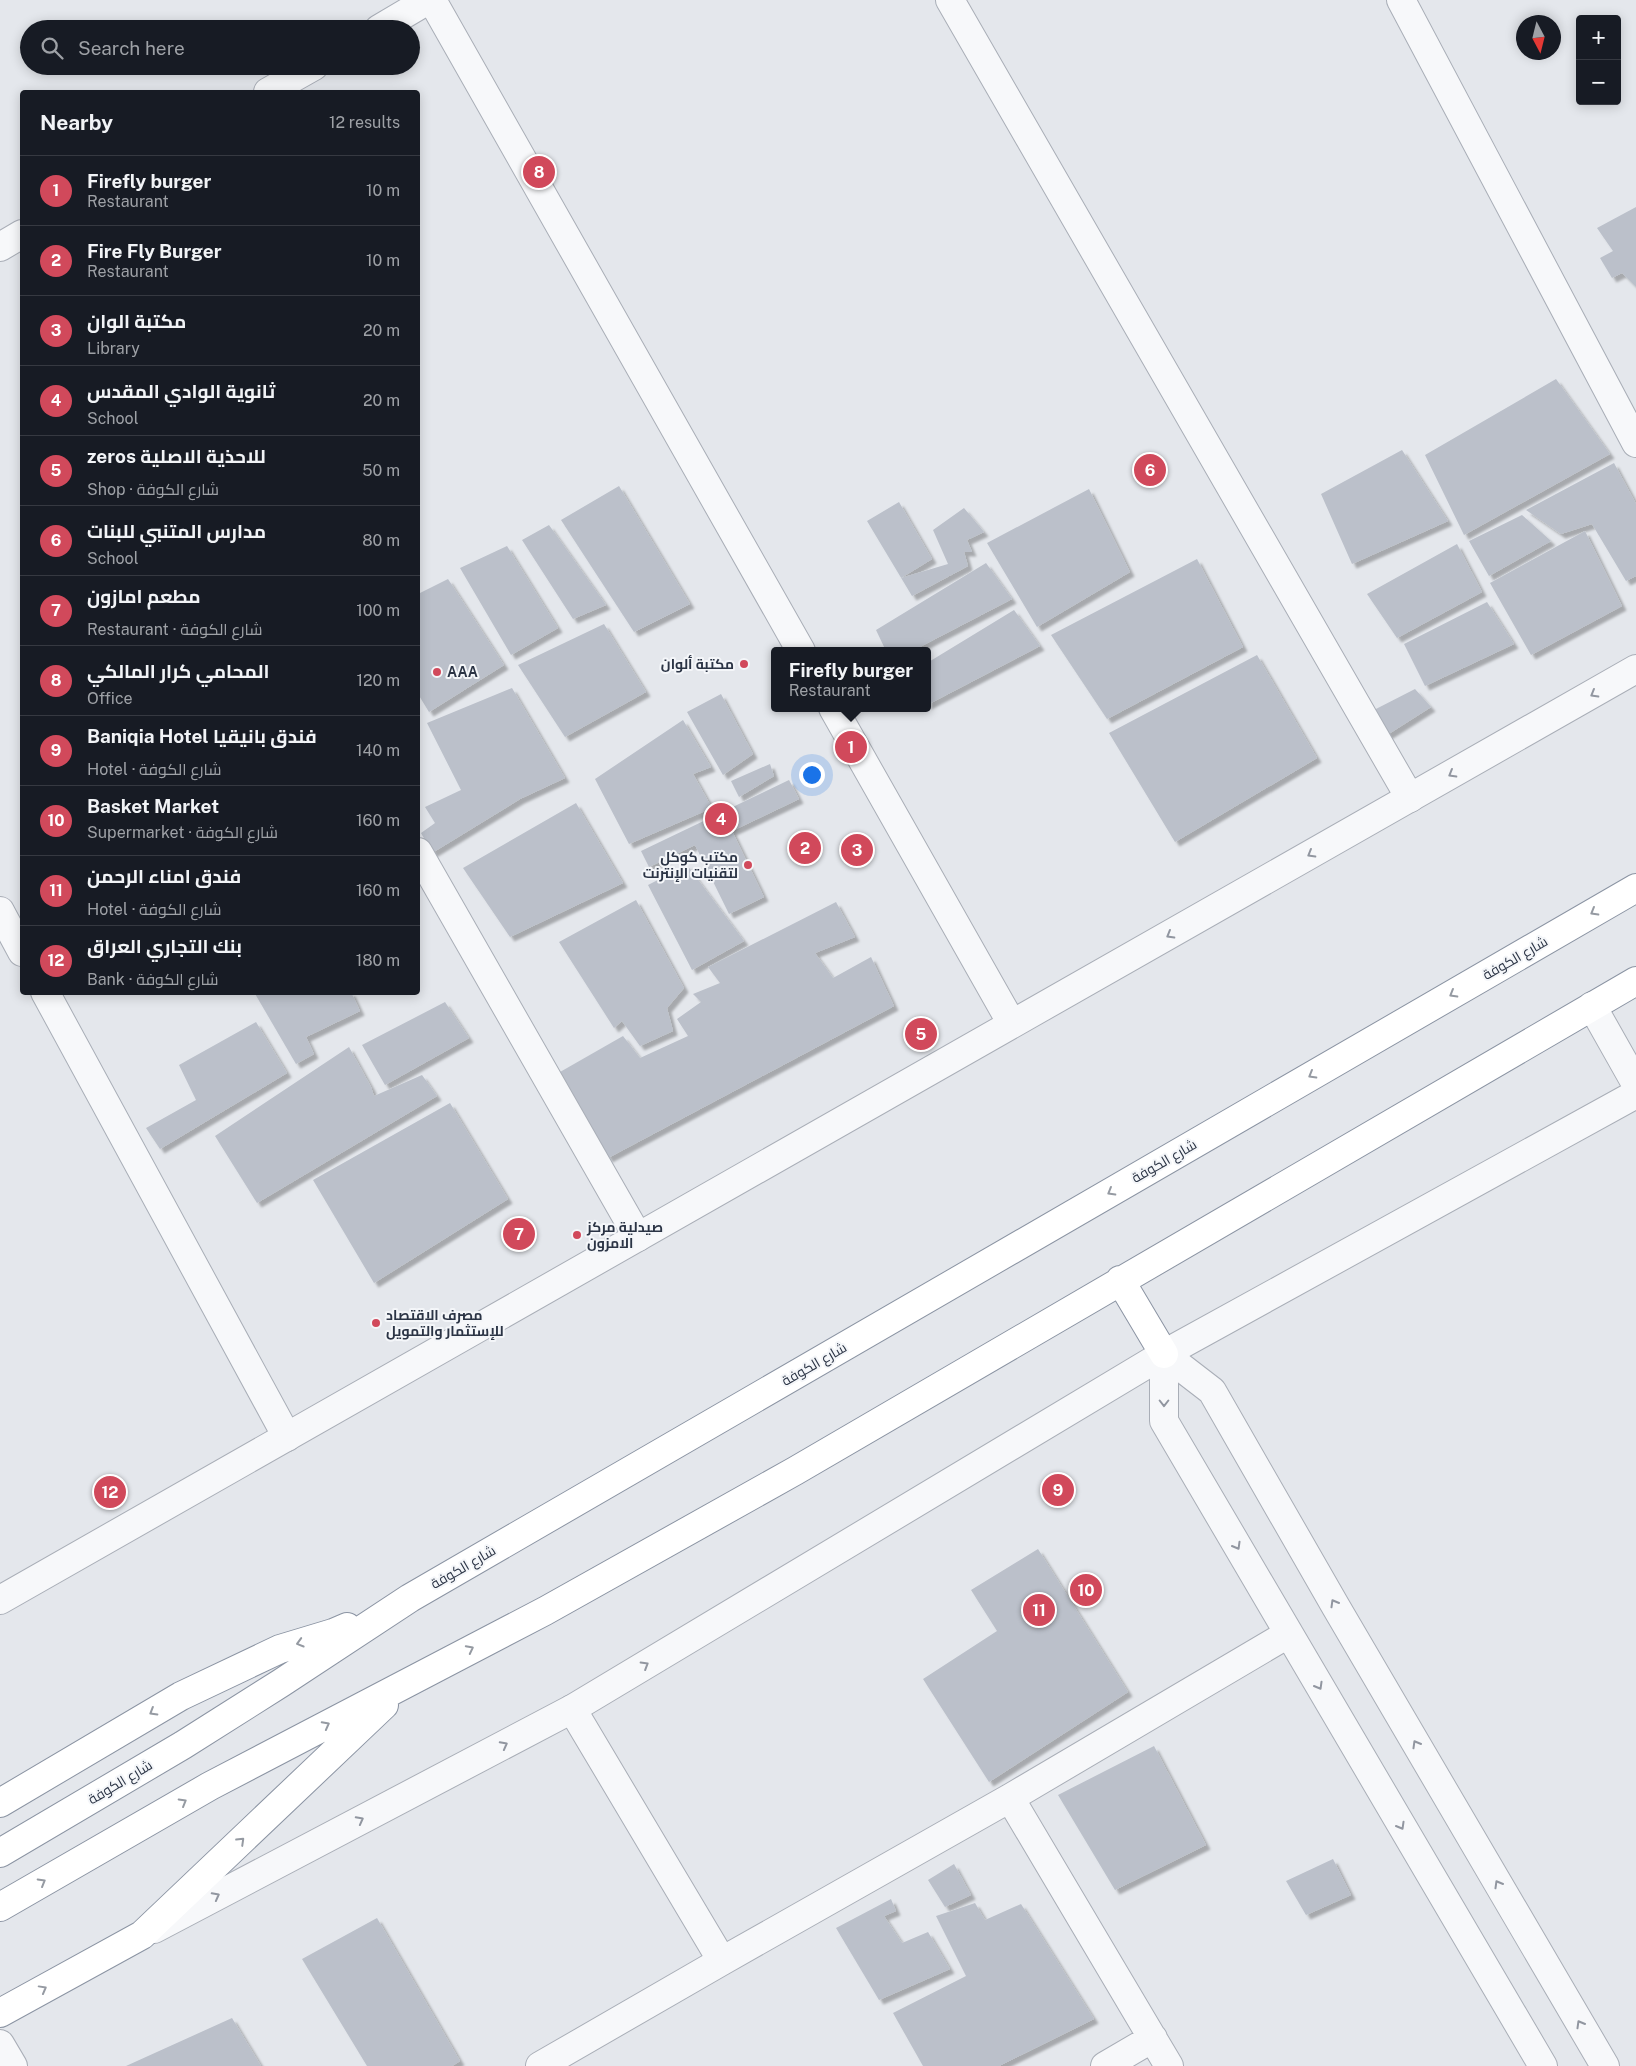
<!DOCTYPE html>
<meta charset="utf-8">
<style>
body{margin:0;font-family:"Public Sans",Cairo,sans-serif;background:#20242c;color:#f1f3f6}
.controls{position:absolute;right:15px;top:15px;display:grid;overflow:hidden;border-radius:5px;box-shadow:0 2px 12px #0003}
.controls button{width:45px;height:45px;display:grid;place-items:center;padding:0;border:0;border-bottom:1px solid #363941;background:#171b24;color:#f1f3f6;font:25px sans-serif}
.compass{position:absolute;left:1516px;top:15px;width:45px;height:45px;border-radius:50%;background:#171b24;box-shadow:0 2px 12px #0003;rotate:173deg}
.you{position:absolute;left:811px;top:774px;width:18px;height:18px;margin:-12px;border:4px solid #fff;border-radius:50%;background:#1a73e8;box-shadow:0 0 0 8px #1a73e833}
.badge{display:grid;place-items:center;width:32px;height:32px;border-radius:50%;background:#d1495b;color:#fff;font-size:16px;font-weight:700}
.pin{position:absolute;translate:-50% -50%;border:2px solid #fff;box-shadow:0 1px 5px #0006}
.popup{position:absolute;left:771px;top:647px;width:160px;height:65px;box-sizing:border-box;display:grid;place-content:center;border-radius:5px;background:#171b24;filter:drop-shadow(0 1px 4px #0005);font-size:16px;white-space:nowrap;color:#9ea1a6}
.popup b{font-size:19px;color:#f1f3f6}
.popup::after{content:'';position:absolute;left:50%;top:100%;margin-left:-10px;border:10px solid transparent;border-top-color:#171b24}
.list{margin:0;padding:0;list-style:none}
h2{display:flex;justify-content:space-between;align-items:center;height:65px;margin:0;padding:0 20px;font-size:21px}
h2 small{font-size:16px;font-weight:400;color:#9ea1a6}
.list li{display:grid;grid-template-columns:32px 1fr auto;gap:15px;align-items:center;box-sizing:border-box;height:70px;padding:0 20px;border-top:1px solid #363941}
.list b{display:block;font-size:19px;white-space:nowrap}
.list p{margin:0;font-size:16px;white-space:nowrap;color:#9ea1a6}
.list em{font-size:16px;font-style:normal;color:#9ea1a6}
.icon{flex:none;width:28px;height:28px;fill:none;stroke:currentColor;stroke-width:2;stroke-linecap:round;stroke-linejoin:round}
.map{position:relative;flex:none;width:1636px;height:2066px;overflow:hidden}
.search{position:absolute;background:#171b24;box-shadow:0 2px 12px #0003;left:20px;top:20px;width:400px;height:55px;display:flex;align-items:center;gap:12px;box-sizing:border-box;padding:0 18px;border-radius:28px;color:#9ea1a6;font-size:19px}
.panel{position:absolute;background:#171b24;box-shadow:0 2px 12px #0003;left:20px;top:90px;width:400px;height:905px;border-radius:5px}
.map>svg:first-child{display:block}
.building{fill:#bbc0ca;filter:url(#shadow)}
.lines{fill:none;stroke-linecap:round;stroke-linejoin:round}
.minor-casing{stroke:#a9aeb7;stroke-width:30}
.tertiary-casing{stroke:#a9aeb7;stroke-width:30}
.trunk-casing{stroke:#8b94a3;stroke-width:30}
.minor{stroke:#f7f8fa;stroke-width:28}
.tertiary{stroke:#f7f8fa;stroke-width:28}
.trunk{stroke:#fff;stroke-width:28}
.oneway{stroke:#9196a0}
.oneway2{stroke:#959aa2}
.poi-dot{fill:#d1495b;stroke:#f4f6f9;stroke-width:2}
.labels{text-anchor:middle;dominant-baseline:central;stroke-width:4;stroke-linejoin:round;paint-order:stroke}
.poi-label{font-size:14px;font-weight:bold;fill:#2b3445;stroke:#f4f6f9;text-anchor:start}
.street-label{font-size:14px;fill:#2b3445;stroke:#f4f6f9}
</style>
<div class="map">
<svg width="1636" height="2066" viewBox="0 0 1636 2066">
<defs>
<filter id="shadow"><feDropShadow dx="4.5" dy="4.5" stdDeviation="1" flood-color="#0004"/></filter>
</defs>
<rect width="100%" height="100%" fill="#e4e7ec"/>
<!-- building -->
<path class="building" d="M1636,207V287L1622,273L1612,278L1600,258L1613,251L1597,228Z
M1556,379L1610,454L1464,535L1425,455Z
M1402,450L1448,521L1352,564L1321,494Z
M1614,463L1636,504V576L1626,581L1592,524L1561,534L1526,510Z
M619,486L690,604L634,632L561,520Z
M1089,489L1130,572L1037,627L987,543Z
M899,502L932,559L901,578L948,564L933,530L964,508L984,532L967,540L972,552H964L968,566L912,596L867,521Z
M1522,515L1551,541L1489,576L1469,541Z
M549,525L606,605L573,619L522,540Z
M1585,531L1622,606L1531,655L1490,583Z
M1457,544L1482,592L1397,638L1367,594Z
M507,546L558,628L511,655L460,568Z
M1197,559L1243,647L1107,719L1051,635Z
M986,563L1012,599L912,651H886L876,630Z
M448,579L504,665L429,712L418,694V594Z
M1487,602L1514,644L1425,686L1404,644Z
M1014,610L1040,646L927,705V663Z
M604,624L646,692L565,737L518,665Z
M1257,655L1317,758L1175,842L1109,733Z
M512,688L565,778L520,799L432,853L421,833L435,823L425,807L461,790L427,723Z
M1415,689L1431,707L1387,735L1370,712Z
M721,694L753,754L723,775L687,712Z
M683,720L711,767L693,774L712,808L629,844L595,779Z
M770,764L774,776L739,797L731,781Z
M789,780L799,799L732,831L764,897L729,914L695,845L649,867L641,851Z
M576,803L623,883L510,937L463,868Z
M687,865L744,941L692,970L648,885Z
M636,900L684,988L667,1008L673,1031L640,1046L622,1021L614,1028L559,942Z
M836,902L855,937L815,953L833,978L871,957L894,1006L608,1158L560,1072L623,1036L640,1058L688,1036L677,1019L701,1002L693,994L720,983L708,967Z
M254,992H351L360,1011L306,1037L314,1054L296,1064Z
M445,1002L469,1038L385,1085L362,1045Z
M256,1022L287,1073L160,1149L146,1128L196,1100L179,1065Z
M349,1047L371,1087L374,1096L422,1075L437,1096L257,1203L215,1136Z
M450,1103L508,1199L374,1283L313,1180Z
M1038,1549L1128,1692L989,1782L923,1679L997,1631L971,1590Z
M1154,1746L1206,1845L1115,1890L1058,1795Z
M1333,1859L1351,1895L1306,1915L1286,1881Z
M954,1864L971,1895L945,1907L928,1880Z
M891,1899L896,1911L884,1916L902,1943L928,1932L950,1969L879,2000L836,1928Z
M975,1903L985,1920L1021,1904L1094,2019L999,2066H923L893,2013L966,1976L936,1916Z
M377,1918L460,2061L452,2066H367L302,1959Z
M232,2018L261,2066H126Z"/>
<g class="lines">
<defs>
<path id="minor" d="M950,0L1410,798
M1401,0L1636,443
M379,29L428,0
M268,92L314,66
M0,247L22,234
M418,852L638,1237
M0,911L22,952
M45,992L287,1437
M1592,1006L1636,1084
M572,1709L722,1961
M1010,1798L1169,2066
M0,2044L13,2066
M540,2066L722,1961L1010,1798L1288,1634
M1105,2066L1153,2038"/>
<path id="tertiary" d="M432,0L801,651
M833,708L1012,1024
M1164,1354L1212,1391L1336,1607L1605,2066
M1164,1354V1421L1543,2066
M0,1600L1636,669
M154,1929L572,1709L1164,1354L1636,1094"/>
<path id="trunk" d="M1120,1280L1164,1354
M0,1803L181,1696L280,1649L333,1633L347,1627
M0,1853L183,1745L281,1683L410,1598L1636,888
M0,1907L210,1786L545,1611L795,1471L1636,981
M0,2013L142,1935L384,1705"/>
</defs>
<!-- minor casing -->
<use href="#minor" class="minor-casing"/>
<!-- tertiary casing -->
<use href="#tertiary" class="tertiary-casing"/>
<!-- trunk casing -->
<use href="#trunk" class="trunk-casing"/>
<!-- minor -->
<use href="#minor" class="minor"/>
<!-- tertiary -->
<use href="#tertiary" class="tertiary"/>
<!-- trunk -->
<use href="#trunk" class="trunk"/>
</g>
<!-- one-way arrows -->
<defs><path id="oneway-chevron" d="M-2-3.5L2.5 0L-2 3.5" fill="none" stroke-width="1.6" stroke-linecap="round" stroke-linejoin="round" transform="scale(1.25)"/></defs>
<g class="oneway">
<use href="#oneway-chevron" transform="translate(1594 694) rotate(150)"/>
<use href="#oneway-chevron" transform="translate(1452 774) rotate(150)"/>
<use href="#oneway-chevron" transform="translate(1311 854) rotate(150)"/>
<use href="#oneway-chevron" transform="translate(1170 935) rotate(150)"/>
<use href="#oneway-chevron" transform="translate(1164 1403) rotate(90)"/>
<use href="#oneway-chevron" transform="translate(1237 1546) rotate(60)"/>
<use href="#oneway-chevron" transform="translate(1334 1603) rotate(-120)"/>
<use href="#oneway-chevron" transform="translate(645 1665) rotate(-31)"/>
<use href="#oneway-chevron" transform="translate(1319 1686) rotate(60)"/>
<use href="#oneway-chevron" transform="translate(1416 1744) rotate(-120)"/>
<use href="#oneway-chevron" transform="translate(504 1745) rotate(-28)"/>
<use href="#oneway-chevron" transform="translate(360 1820) rotate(-28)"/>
<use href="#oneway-chevron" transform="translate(1401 1826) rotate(60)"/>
<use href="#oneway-chevron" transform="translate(1498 1884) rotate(-120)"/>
<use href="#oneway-chevron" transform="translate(216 1896) rotate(-28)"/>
<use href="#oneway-chevron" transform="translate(1580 2024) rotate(-120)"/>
</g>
<g class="oneway2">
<use href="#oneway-chevron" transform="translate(1594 912) rotate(150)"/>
<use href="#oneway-chevron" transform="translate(1453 994) rotate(150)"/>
<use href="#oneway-chevron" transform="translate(1312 1075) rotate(150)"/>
<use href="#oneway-chevron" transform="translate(1111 1192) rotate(150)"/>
<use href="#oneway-chevron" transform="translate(300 1643) rotate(164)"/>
<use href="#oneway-chevron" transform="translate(470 1649) rotate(-27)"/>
<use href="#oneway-chevron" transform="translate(153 1712) rotate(149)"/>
<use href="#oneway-chevron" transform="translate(326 1725) rotate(-28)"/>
<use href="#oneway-chevron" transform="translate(183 1802) rotate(-30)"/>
<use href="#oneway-chevron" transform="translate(241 1841) rotate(-44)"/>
<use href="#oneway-chevron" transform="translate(42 1882) rotate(-30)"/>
<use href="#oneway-chevron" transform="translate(43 1989) rotate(-29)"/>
</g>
<!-- markers -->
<g class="poi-dot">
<circle cx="744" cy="664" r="5"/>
<circle cx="437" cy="672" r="5"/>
<circle cx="748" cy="865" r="5"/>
<circle cx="577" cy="1235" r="5"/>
<circle cx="376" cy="1323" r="5"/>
</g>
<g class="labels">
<!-- poi labels -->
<g class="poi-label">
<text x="734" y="664" text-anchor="end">مكتبة ألوان</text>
<text x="447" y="672">AAA</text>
<text x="738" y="857" text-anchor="end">مكتب كوكل<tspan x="738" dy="16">لتقنيات الإنترنت</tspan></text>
<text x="587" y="1227">صيدلية مركز<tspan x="587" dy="16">الامزون</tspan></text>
<text x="386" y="1315">مصرف الاقتصاد<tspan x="386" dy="16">للإستثمار والتمويل</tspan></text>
</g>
<!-- street labels -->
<g class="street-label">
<text transform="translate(1515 958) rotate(-30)">شارع الكوفة</text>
<text transform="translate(1164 1161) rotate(-30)">شارع الكوفة</text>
<text transform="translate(814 1364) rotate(-30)">شارع الكوفة</text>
<text transform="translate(463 1567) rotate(-30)">شارع الكوفة</text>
<text transform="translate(120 1782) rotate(-31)">شارع الكوفة</text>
</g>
</g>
</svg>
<div class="controls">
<button>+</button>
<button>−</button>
</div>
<svg class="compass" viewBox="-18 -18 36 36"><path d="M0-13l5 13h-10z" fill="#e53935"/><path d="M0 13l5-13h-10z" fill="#9ea1a6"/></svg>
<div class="you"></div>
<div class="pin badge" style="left:851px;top:747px">1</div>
<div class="popup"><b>Firefly burger</b>Restaurant</div>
<div class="pin badge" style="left:805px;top:848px">2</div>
<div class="pin badge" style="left:857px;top:850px">3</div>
<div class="pin badge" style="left:721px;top:819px">4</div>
<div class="pin badge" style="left:921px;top:1034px">5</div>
<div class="pin badge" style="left:1150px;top:470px">6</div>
<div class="pin badge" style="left:519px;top:1234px">7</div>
<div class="pin badge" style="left:539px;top:172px">8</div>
<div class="pin badge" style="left:1058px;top:1490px">9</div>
<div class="pin badge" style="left:1086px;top:1590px">10</div>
<div class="pin badge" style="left:1039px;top:1610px">11</div>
<div class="pin badge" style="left:110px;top:1492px">12</div>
<div class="search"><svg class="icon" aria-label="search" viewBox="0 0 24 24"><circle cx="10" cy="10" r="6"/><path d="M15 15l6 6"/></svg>Search here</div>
<section class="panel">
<h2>Nearby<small>12 results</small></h2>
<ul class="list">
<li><span class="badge">1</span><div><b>Firefly burger</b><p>Restaurant</p></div><em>10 m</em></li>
<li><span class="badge">2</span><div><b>Fire Fly Burger</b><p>Restaurant</p></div><em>10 m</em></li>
<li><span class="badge">3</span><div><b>مكتبة الوان</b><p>Library</p></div><em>20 m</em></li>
<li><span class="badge">4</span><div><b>ثانوية الوادي المقدس</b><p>School</p></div><em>20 m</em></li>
<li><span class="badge">5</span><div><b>zeros للاحذية الاصلية</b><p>Shop · شارع الكوفة</p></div><em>50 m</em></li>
<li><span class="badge">6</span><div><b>مدارس المتنبي للبنات</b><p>School</p></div><em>80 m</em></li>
<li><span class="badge">7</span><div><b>مطعم امازون</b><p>Restaurant · شارع الكوفة</p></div><em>100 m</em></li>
<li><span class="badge">8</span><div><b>المحامي كرار المالكي</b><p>Office</p></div><em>120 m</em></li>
<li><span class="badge">9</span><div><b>Baniqia Hotel فندق بانيقيا</b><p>Hotel · شارع الكوفة</p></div><em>140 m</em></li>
<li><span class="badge">10</span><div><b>Basket Market</b><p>Supermarket · شارع الكوفة</p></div><em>160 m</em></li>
<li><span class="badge">11</span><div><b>فندق امناء الرحمن</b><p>Hotel · شارع الكوفة</p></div><em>160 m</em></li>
<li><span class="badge">12</span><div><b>بنك التجاري العراق</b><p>Bank · شارع الكوفة</p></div><em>180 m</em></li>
</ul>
</section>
</div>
